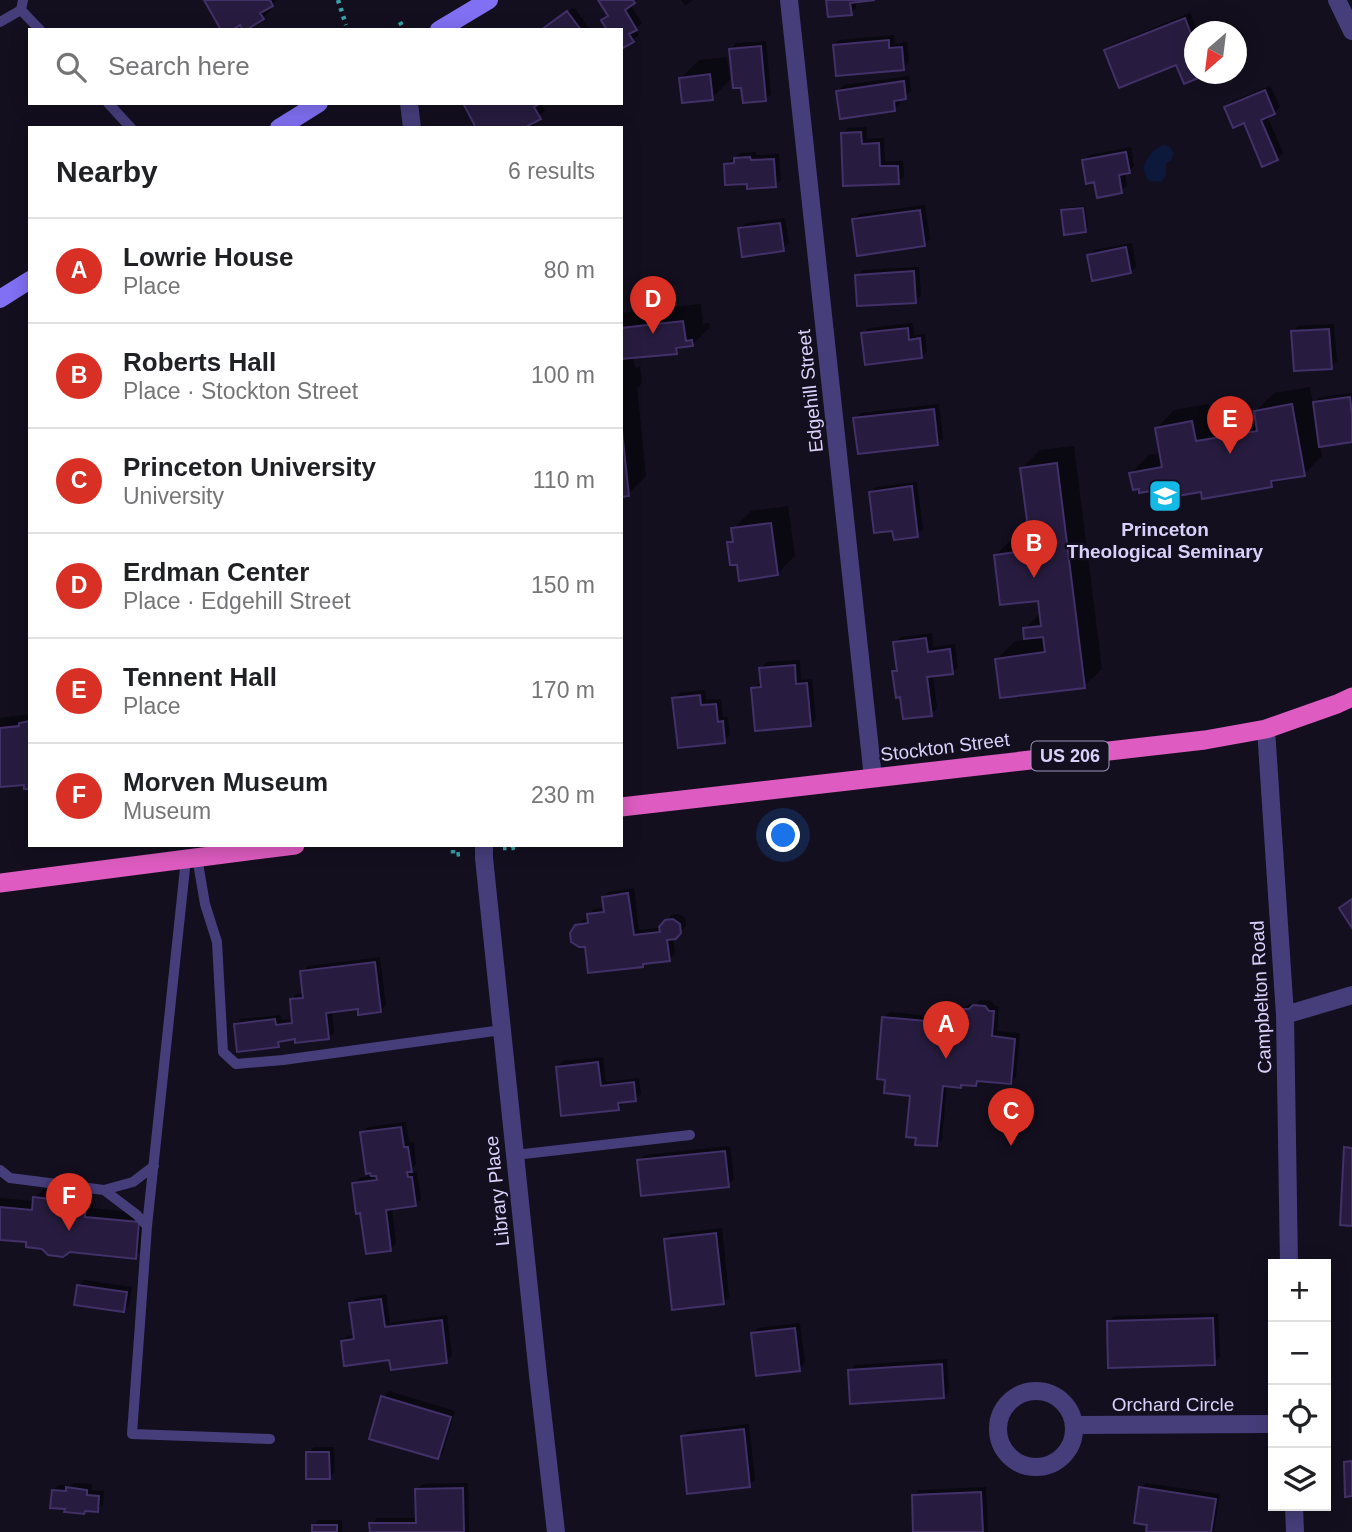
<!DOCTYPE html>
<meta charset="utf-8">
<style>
body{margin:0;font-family:Helvetica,sans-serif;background:#f2f2f2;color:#202124}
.controls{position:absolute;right:21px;bottom:21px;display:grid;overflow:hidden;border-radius:0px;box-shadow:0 4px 18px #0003}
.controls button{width:63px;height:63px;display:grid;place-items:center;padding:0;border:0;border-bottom:2px solid #e0e0e0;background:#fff;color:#202124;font:35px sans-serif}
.compass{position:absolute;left:1184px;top:21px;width:63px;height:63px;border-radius:50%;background:#fff;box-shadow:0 4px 18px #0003;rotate:208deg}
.you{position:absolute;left:784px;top:836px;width:24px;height:24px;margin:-18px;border:5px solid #fff;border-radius:50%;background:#1a73e8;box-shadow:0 0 0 10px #1a73e833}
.badge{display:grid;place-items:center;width:46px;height:46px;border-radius:50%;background:#d93025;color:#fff;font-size:23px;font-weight:700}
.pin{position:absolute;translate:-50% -58px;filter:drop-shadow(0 2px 4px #0008)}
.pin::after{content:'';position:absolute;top:37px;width:24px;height:21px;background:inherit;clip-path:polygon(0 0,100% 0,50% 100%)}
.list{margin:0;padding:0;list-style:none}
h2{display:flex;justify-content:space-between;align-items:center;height:91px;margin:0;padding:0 28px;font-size:30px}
h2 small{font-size:23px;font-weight:400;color:#757577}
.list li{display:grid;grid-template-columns:46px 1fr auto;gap:21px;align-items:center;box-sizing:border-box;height:105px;padding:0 28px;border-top:2px solid #e0e0e0}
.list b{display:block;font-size:26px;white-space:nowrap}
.list p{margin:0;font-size:23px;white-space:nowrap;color:#757577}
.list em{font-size:23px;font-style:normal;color:#757577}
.icon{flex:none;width:38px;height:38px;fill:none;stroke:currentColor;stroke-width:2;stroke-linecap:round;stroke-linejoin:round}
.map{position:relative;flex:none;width:1352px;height:1532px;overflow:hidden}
.search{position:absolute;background:#fff;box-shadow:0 4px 18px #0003;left:28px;top:28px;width:595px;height:77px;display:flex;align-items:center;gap:18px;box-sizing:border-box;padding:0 24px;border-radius:0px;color:#757577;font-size:26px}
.panel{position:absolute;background:#fff;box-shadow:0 4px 18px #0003;left:28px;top:126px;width:595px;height:721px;border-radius:0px}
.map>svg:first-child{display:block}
.water{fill:#0d193a}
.shadow{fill:#0007}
.building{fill:#271c3f;stroke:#423069;stroke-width:2}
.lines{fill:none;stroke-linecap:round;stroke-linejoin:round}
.path{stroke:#38a3a8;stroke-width:4.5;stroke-dasharray:3.5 5;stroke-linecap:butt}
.service{stroke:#463e7b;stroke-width:10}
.minor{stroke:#463e7b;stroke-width:18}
.secondary{stroke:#8170f3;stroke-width:18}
.trunk{stroke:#de5cc1;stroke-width:19}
.labels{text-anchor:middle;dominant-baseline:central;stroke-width:5;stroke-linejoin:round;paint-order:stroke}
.shield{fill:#130f1f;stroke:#9e97b9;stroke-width:2}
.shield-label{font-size:18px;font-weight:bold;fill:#dad1fb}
.street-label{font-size:19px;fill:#dad1fb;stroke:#130f1f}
.poi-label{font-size:19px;font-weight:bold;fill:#dad1fb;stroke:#130f1f}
</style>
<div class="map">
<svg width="1352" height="1532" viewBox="0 0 1352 1532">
<rect width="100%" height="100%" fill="#130f1f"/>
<!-- water -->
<path class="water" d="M1163,145L1170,147L1174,153L1171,160L1166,163V176L1161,182L1149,181C1147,178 1144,172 1144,169C1144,160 1155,148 1163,145Z"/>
<!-- shadow -->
<path class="shadow" d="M206,0H277L270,6L272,9L263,18L240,23Z
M601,0H636L630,4L642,23L635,29L639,35L621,47V30L603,20L609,15Z
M681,0H693L685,6Z
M828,0H859H856V8L851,13Z
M574,7L590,30H543L546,27Z
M1190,13L1198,32H1194V74H1205L1185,82L1177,63L1106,51L1112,45Z
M894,35L895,44L907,42L909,62L903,68L834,45L840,40Z
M766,41L771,94L766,99L743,86L731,49L736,43Z
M727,57L730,80L712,98L681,78L699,60Z
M909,76L911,91L905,97L900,98V104L895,109L838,91L844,85Z
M1270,86L1280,107L1274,113L1267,115L1283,153L1277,159L1245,121L1226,107L1232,101Z
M465,103H541L545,111L532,121L536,128H478Z
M866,127L867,139L884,138L885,161H903L904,176L898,182L843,134L848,128Z
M1131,147L1134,166L1129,171L1125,172L1127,186L1121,191L1095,180L1084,160L1090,155Z
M756,152V155L779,154L781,180L775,185L749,182L726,164L741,153Z
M925,205L930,239L924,245L853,220L859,214Z
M1085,206L1088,228L1085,231L1063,211L1065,208Z
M785,218L789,243L783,249L740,229L746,223Z
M1132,243L1136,266L1131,272L1089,256L1094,250Z
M919,267L921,295L915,301L857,276L863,270Z
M701,304L703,324L709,323L710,327L692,345L682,346L676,352L633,356L635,368L640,367L642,383L637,388L646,476L628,494L621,495V313Z
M913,323L914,335L925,334L927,351L922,357L863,334L869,328Z
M1334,324L1337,361L1331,367L1293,332L1298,326Z
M1310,387L1313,404L1320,397L1352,393V441L1320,445L1322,456L1304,474L1278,478L1271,485L1202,490L1164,487L1131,473L1149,455L1161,453L1157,428L1174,410L1209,404L1213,424L1257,417L1256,411L1274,393Z
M939,404L943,438L937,444L855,418L861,413Z
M1074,446L1102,669L1084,686L997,659L1015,641L1026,640L1025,629L1041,612L1040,599L996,555L1013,538L1030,535L1022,468L1040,450Z
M917,482L923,529L917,535L871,493L876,487Z
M788,506L795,556L777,574L738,563L729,543L734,538L733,529L751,511Z
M932,633L933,647L955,644L958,667L952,673L933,675L937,708L931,714L902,695L894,671L898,667L895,643L901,637Z
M800,660L801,680L812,679L816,719L810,725L753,689L759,683H762L761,668L767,662Z
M705,690L706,700L721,699L723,717H728L730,735L724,741L674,698L680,693Z
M30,714V787L25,783L0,785V718Z
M634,888L639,930L660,928L672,915L679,914L685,918L686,926L673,938L675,954L669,959L646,962L642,965L587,945L577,926L583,920L589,919L588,915L594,909L605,908L603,897L609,892Z
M380,957L386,1005L380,1011L360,1007L332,1010L334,1032L329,1038L285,1039L278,1045L235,1025L241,1019L281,1015V1020L294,1019L291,1000L297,994L304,993L302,972L308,966Z
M980,1000L991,1001L995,1006H999L997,1031L1020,1033L1016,1077L1010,1082L980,1080L976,1084H947L942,1139L936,1145L912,1094L884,1018L890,1012L962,1019L963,1009L969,1004H976Z
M603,1057L606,1082L639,1078L641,1094L635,1100L624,1102L618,1108L557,1067L563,1061Z
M406,1122L409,1142H414L416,1164L412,1168L413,1172H417L421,1199L415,1205L392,1208L396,1244L390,1249L362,1211L354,1184L360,1178L372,1176L362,1132L368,1127Z
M730,1146L734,1179L728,1185L639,1161L645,1155Z
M44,1189L94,1194L93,1208L147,1214L144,1248L135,1257L43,1247L28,1241L0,1238V1198L34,1201L35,1198Z
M722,1228L729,1297L724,1303L665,1239L671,1234Z
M84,1280L132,1287L129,1304L124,1310L79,1286Z
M386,1294L390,1323L447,1315L452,1355L447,1361L391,1358L342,1341L348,1336L355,1335L351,1304L357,1298Z
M1218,1313L1220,1357L1214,1363L1109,1322L1114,1316Z
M800,1323L805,1363L799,1369L753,1334L758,1328Z
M947,1359L949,1391L944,1397L850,1371L855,1365Z
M389,1391L455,1411L443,1452L438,1458L383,1397Z
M749,1424L755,1480L749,1485L683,1436L689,1431Z
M314,1447H334L335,1472L329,1477L308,1453Z
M74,1483L92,1484V1490L104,1491L103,1505L97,1510L53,1491L59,1485L70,1486Z
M468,1483L469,1532H371V1524L377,1518H418L417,1489L423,1484Z
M1146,1483L1220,1494L1214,1532H1147L1149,1523L1140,1488Z
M986,1487L988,1532H915L913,1496L919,1490Z
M319,1520H342V1532H313L314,1525Z"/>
<!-- building -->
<path class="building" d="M204,0H270L273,6L260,13L264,19L246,30H243L240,25L232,30H221Z
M598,0H633L635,3L625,10L637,30L629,34L634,42L621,49V30H607L601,20L608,16Z
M826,0H875L850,3L852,15L828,17Z
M567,11L581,30H541Z
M1185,18L1194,42V74H1208L1184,84L1176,65L1119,88L1104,50Z
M889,40V48L902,47L904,70L836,76L833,45Z
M761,46L766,101L743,103L741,88H733L729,49Z
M710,74L713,100L682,103L679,78Z
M904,81L906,99L894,101L895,111L840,119L836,91Z
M1265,90L1275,114L1261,120L1278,160L1262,167L1244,123L1233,128L1224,107Z
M463,103H541L534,107L541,119L527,126V128H476Z
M861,132L862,144L879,143L880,166H898L899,184L843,186L841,133Z
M1126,152L1130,173L1119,175L1122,193L1097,198L1094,182L1086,184L1082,160Z
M750,157L751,160L774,159L776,187L747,189V184L725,185L724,164L734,163V158Z
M1083,208L1086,232L1064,235L1061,210Z
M920,210L925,246L857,256L852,219Z
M780,223L784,251L742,257L738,228Z
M1126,247L1131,273L1092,281L1087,255Z
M914,271L916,303L857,306L855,275Z
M683,321L686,341L692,340L693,346L676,348L677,354L621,359V328Z
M908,328L909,340L920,338L922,358L865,365L861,333Z
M1329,329L1332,369L1294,371L1291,331Z
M1350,397L1352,415V442L1319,447L1313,402Z
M1292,404L1305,476L1271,481L1272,487L1202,499L1201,492L1165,498L1163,489L1139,493V489L1133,490L1129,473L1162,467L1155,428L1192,421L1196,441L1257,431L1254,411Z
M934,409L938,445L858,454L853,418Z
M621,422L629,496L621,497Z
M1057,463L1085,688L1000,698L995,659L1045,652L1043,637L1024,639L1023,628L1041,626L1038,601L1000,605L994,555L1031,550L1020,468Z
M912,486L918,537L894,540L892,531L874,533L869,492Z
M771,523L778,575L739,581L737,565H730L727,542H733L731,528Z
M926,638L928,652L950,649L953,674L927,677L932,716L903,719L900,697L896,698L892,671H897L893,642Z
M795,665L796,684L807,683L811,726L755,731L751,688L761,687L759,668Z
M700,695L701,705L716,704L718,722L723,721L725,743L678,748L672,698Z
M30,721V789H24V785L0,787V728L19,726V723Z
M628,893L634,935L660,932L659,927L665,920L673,919L680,924L681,933L676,939L667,940L670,961L643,964V967L588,973L585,947H579L571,942L570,933L575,925L588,923L587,914L604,912L602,897Z
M1352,899V928L1339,908Z
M375,962L381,1012L358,1015V1009L326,1013L329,1039L295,1043V1039L278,1042L279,1047L237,1052L234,1024L275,1019L276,1025L292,1023L290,999L303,998L300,971Z
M973,1005L985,1006L989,1011H994L992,1036L1015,1039L1011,1084L977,1081L976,1086L961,1085V1088L943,1086L937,1146L915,1145L916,1138L906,1137L910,1096L884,1093L885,1080L877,1079L882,1017L960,1024L961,1009H969Z
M598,1062L601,1086L634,1082L636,1101L618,1103L619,1110L561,1116L556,1067Z
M401,1127L404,1147H408L412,1172H407L408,1177H412L416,1206L386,1210L391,1251L366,1254L360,1213L356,1214L352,1183L377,1180L376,1176H371L370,1173L366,1174L360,1132Z
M1344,1147L1352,1148V1226L1340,1225Z
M725,1151L729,1187L641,1196L637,1160Z
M33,1197L86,1203L85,1217L139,1222L136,1259L70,1252L63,1257L48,1255L42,1249L26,1247V1242L0,1240V1207L32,1210Z
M716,1233L724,1304L672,1310L664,1239Z
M77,1285L127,1292L124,1312L74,1305Z
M381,1299L385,1327L442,1320L447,1363L391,1370L389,1360L344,1366L341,1341L354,1339L349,1303Z
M1213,1318L1215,1365L1108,1368L1107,1321Z
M795,1328L800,1371L756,1376L751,1333Z
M942,1364L944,1398L850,1404L848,1370Z
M381,1396L451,1417L438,1459L369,1439Z
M744,1429L750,1487L687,1494L681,1436Z
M306,1452H329L330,1479H306Z
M1352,1461V1496L1345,1497L1344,1462Z
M66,1487L87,1490V1495L99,1496L98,1512L85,1511L84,1514L64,1512L65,1509L50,1508L52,1490L66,1491Z
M1139,1487L1216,1499L1211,1532H1146L1147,1525L1134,1523Z
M463,1488L464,1532H370L369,1523H416L415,1489Z
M981,1492L983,1532H913L912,1495Z
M312,1525H337V1532H312Z"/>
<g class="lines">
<!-- path -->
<path class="path" d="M338,0L346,25
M400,22L404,30
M503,848H513V845
M453,850V855L460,854"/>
<!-- service -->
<path class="service" d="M21,10L40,30
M0,22L21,10L23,0
M108,103L131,128
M197,857L205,904L217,942L223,1052L236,1064L283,1060L502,1030
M186,859L147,1226L132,1434L270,1439
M515,1155L690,1135
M0,1170L10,1178L104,1190L133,1182L154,1166
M104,1190L137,1215L147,1226"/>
<!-- minor -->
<path class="minor" d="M789,0L873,778
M1337,0L1352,31
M409,103L412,128
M1266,729L1285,1015L1289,1264
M484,845V858L538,1375L556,1532
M1285,1015L1352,995
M998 1429a38 38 0 1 1 76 0a38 38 0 1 1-76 0Z
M1074,1425L1273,1424
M1294,1506L1295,1532"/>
<!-- secondary -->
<path class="secondary" d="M439,30L489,0
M279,128L319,103
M0,299L30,280"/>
<!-- trunk -->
<path class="trunk" d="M621,807L1205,740L1266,729L1337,704L1352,697
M0,883L295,845"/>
</g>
<!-- icons -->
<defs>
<symbol id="university-square" viewBox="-11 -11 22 22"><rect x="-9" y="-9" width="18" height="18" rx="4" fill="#14b9e5" stroke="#130f1f"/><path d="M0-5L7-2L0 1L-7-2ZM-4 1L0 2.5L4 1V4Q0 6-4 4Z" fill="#fff"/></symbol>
</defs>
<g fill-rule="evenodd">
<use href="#university-square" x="1146" y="477" width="38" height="38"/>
</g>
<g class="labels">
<!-- shield labels -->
<rect class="shield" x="1031.5" y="741.5" width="77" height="29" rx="5"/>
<g class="shield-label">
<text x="1070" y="756">US 206</text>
</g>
<!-- street labels -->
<g class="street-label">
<text transform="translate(810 391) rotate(-96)">Edgehill Street</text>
<text transform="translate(945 747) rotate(-7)">Stockton Street</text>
<text transform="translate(1261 997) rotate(-93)">Campbelton Road</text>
<text transform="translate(497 1191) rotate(-96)">Library Place</text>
<text x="1173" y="1404">Orchard Circle</text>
</g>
<!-- poi labels -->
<g class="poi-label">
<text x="1165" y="529">Princeton<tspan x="1165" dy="22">Theological Seminary</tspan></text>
</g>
</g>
</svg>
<div class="controls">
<button>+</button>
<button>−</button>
<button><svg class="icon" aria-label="locate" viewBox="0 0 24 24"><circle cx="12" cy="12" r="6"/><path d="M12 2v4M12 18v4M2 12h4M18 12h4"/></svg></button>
<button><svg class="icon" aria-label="layers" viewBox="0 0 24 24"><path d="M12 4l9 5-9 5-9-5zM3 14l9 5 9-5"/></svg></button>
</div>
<svg class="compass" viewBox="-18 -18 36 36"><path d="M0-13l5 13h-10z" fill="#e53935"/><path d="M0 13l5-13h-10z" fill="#757577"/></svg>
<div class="you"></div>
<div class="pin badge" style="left:946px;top:1059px">A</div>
<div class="pin badge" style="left:1034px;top:578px">B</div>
<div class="pin badge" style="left:1011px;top:1146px">C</div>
<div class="pin badge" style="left:653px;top:334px">D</div>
<div class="pin badge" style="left:1230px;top:454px">E</div>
<div class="pin badge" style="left:69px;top:1231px">F</div>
<div class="search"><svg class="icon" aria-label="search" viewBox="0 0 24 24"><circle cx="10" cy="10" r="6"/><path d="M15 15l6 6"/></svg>Search here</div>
<section class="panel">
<h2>Nearby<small>6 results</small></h2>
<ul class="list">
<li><span class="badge">A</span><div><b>Lowrie House</b><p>Place</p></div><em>80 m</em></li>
<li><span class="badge">B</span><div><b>Roberts Hall</b><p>Place · Stockton Street</p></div><em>100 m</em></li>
<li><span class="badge">C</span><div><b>Princeton University</b><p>University</p></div><em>110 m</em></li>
<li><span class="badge">D</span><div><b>Erdman Center</b><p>Place · Edgehill Street</p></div><em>150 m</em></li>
<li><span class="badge">E</span><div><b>Tennent Hall</b><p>Place</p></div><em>170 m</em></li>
<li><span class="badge">F</span><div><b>Morven Museum</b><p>Museum</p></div><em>230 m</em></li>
</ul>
</section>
</div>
